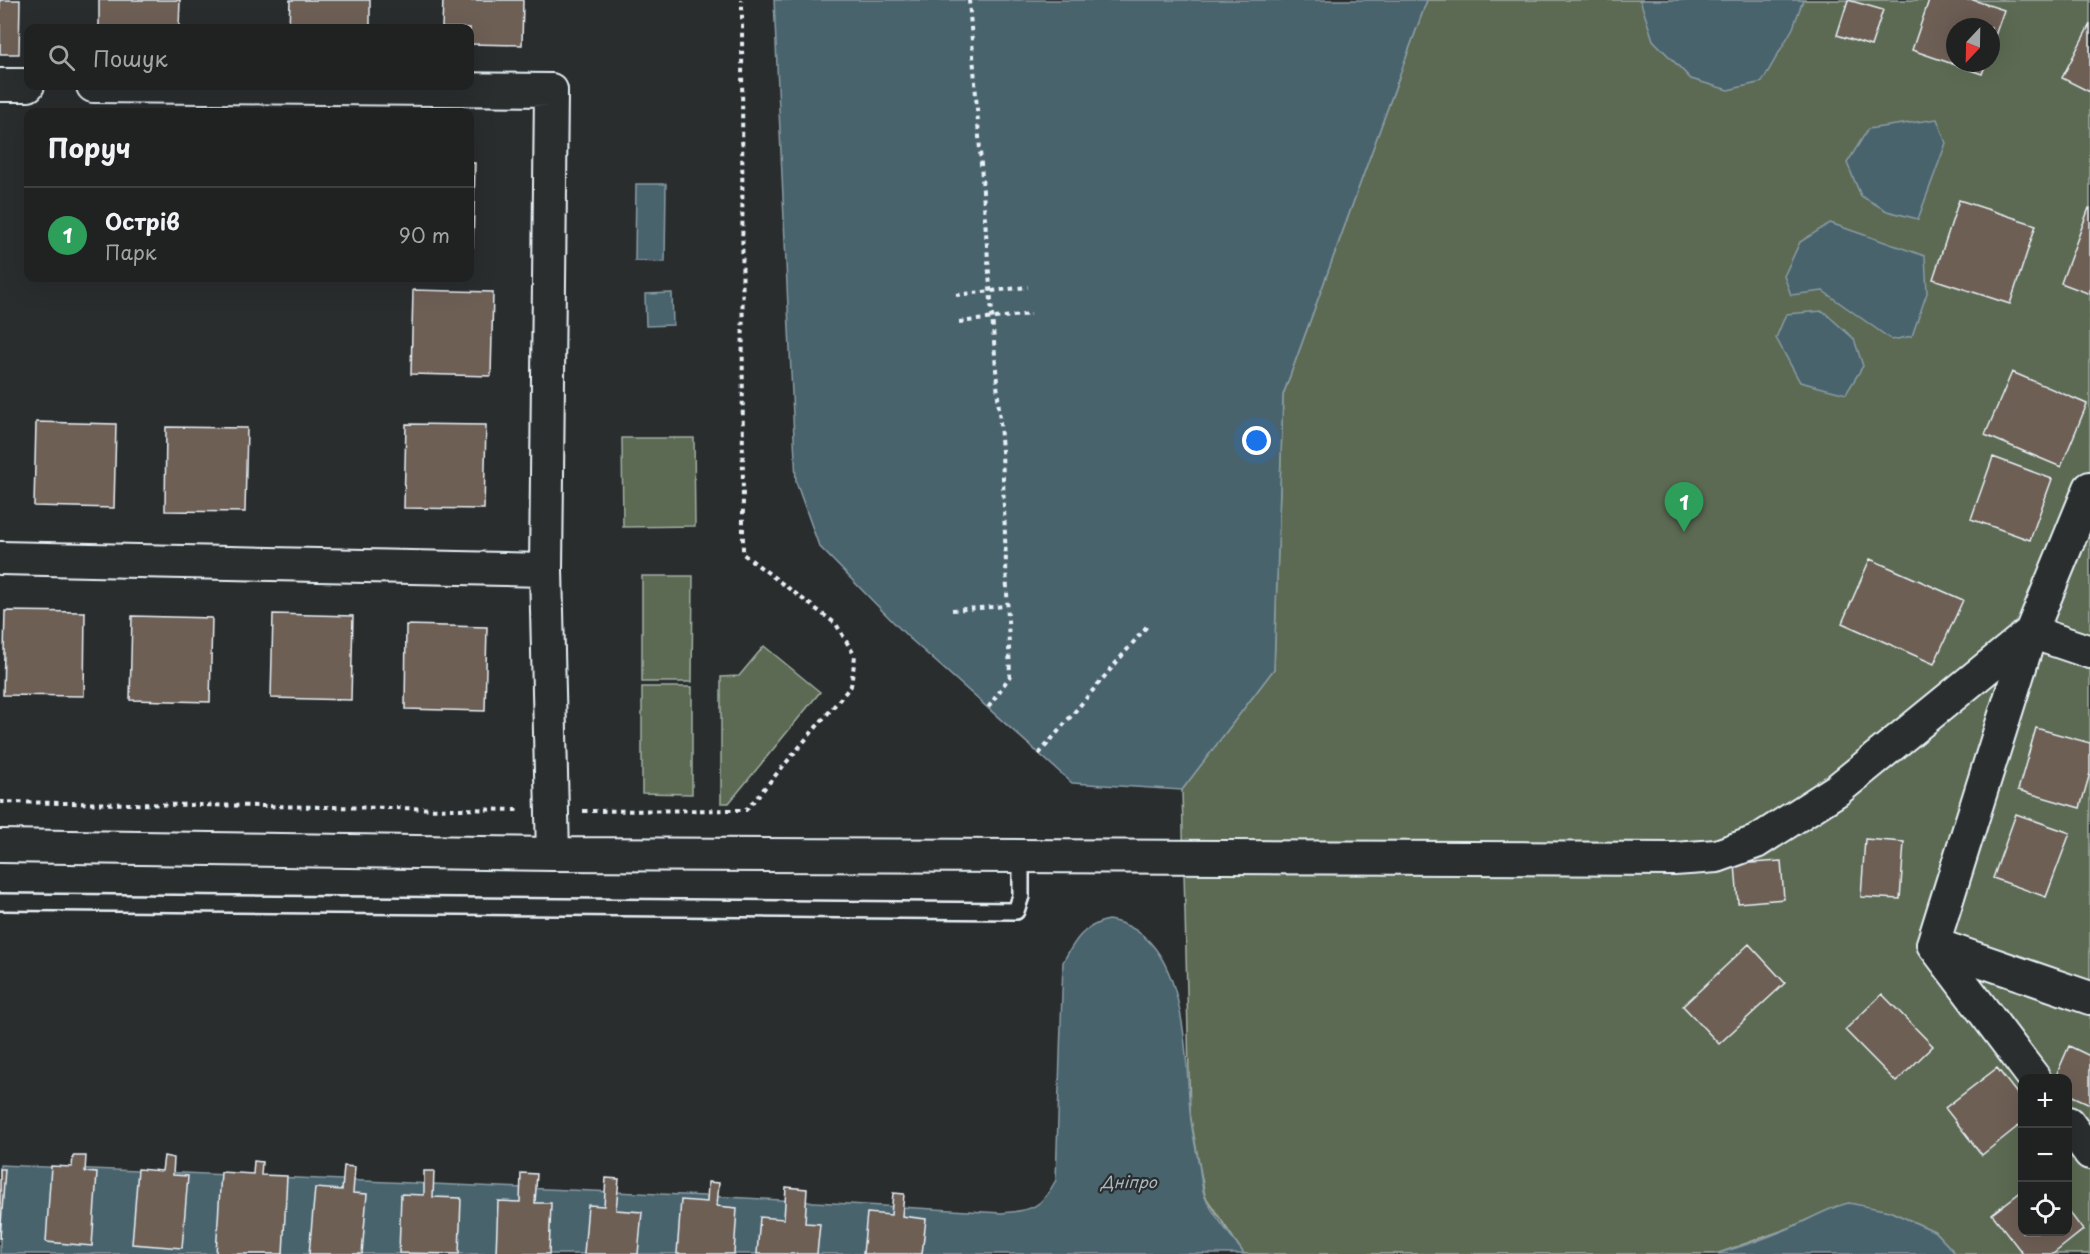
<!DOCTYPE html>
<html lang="uk">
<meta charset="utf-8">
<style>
body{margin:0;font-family:"Playpen Sans",sans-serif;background:#2d2f2f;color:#f1f3f6}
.controls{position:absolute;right:18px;bottom:18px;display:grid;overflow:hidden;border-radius:12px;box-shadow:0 6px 24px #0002}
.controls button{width:54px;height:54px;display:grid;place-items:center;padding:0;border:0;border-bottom:2px solid #3d3f40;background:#202222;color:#f1f3f6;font:30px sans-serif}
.compass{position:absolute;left:1946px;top:18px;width:54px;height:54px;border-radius:50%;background:#202222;box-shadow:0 6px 24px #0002;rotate:202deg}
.you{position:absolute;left:1257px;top:441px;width:21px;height:21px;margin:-15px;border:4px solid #fff;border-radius:50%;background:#1a73e8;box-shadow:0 0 0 9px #1a73e833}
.badge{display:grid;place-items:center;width:39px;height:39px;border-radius:50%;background:#db2777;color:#fff;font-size:20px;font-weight:700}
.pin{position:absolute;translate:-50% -50px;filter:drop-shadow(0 2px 3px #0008)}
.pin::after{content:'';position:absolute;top:32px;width:21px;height:18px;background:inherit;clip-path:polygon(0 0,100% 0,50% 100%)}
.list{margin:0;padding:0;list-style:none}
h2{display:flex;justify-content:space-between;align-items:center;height:78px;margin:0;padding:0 24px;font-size:26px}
h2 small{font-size:20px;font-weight:400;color:#a2a4a5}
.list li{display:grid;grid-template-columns:39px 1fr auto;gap:18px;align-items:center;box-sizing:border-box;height:96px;padding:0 24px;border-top:2px solid #3d3f40}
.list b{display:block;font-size:22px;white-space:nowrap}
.list p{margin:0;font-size:20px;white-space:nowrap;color:#a2a4a5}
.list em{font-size:20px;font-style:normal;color:#a2a4a5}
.icon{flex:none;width:33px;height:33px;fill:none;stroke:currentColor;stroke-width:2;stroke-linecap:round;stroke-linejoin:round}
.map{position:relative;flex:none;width:2090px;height:1254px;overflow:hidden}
.search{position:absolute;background:#202222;box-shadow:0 6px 24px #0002;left:24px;top:24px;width:450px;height:66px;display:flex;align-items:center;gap:15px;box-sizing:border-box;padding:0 21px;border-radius:12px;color:#a2a4a5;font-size:22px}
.panel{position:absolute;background:#202222;box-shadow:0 6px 24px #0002;left:24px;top:108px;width:450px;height:174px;border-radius:12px}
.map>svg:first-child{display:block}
.green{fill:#5c6a52;stroke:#a2aea5;stroke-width:1.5;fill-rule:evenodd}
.water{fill:#49636d;stroke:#899ca5;stroke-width:1.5}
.building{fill:#6e5f55;stroke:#e8f1f8;stroke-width:1.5}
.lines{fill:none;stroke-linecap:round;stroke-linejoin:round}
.lane-casing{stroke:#e8f1f8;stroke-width:20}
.street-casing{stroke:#e8f1f8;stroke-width:36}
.path{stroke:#e8f1f8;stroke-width:4;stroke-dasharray:4.5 4.5;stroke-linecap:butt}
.lane{stroke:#2a2d2e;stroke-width:15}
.street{stroke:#2a2d2e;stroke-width:32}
.labels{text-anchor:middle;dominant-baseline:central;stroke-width:4.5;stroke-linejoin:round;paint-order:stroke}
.water-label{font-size:16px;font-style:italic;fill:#a8b8c0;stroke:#2a2d2e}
</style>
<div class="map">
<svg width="2090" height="1254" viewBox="0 0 2090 1254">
<rect width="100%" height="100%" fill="#2a2d2e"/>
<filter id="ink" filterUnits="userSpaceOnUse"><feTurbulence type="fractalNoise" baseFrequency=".0167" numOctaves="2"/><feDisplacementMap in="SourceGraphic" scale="12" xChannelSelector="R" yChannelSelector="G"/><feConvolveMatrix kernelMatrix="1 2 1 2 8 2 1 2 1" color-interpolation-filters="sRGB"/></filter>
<g filter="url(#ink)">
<!-- green -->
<path class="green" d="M1427,0H2090V1254H1956L1934,1231L1889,1211L1837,1206L1789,1228L1716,1254H1244L1205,1196L1190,1114L1182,790L1274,669L1283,395ZM1955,27H1991V63H1955ZM2022,1078H2068V1232H2022Z
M622,438H694L695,526L623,527Z
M642,576H693L692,682H642Z
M764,646L820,692L729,803H721V677L739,676Z
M642,687H692V794L642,793Z"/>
<!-- water -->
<path class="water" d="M774,0H1427L1283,395L1274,669L1182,790L1072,783L907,636L819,546L796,482Z
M1640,0H1803L1793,28L1762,82L1728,90L1691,79L1653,40Z
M1937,119L1946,143L1918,219L1887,211L1861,196L1847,163L1868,129Z
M636,184H666L665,262L635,261Z
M1830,223L1925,256L1927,293L1912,336L1892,340L1823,291L1791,295L1784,276L1800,242Z
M672,293L673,325L646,326L645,294Z
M1823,311L1854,339L1863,366L1846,394L1800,382L1776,338L1786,314Z
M1108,920C1187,932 1185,1049 1190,1111C1191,1129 1196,1147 1199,1165C1201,1175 1201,1187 1205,1197C1214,1217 1232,1236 1244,1254H0V1165L728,1197L1002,1213C1033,1210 1041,1208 1056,1180L1063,962C1075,940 1083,926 1108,920Z
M1849,1203L1889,1211L1934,1231L1956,1254H1716C1741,1247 1767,1238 1792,1227C1811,1219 1829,1207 1849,1203Z"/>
<!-- building -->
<path class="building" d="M0,0H20L19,54H0Z
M99,0H180L179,28H99Z
M290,0H370V28H289Z
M443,0H523L522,45L470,44V28H442Z
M1848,0L1883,10L1871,46L1837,35Z
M1929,0H1973L2004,10L1991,47V27H1955V63H1986L1982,74L1912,50Z
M2090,24V92L2062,78Z
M470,163H475L473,247H470Z
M1959,200L2036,225L2010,304L1933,279Z
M2089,208H2090V294L2061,283Z
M413,290L493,292L491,376L411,374Z
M2012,372L2087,404L2061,467L1985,435Z
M36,422L116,424L114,508L34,506Z
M406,424L486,425L484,509L404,508Z
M166,427L247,428L245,512L165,511Z
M1993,457L2052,479L2030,540L1971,519Z
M1870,559L1963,600L1934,664L1842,623Z
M5,611L85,612L84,696L3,695Z
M273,614L353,616L351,700L271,698Z
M132,616L212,618L210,702L130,700Z
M406,625L487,627L485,711L405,709Z
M2036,728L2090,743V773L2080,808L2018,790Z
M2016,814L2070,833L2046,897L1993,878Z
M1865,839L1904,842L1900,899L1861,897Z
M1781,861L1784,899L1738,903L1735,864Z
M1749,944L1785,983L1719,1044L1683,1006Z
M1882,994L1933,1046L1896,1082L1845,1030Z
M2069,1046L2090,1056V1104L2068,1094V1078H2055Z
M1997,1068L2022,1100V1123L1982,1155L1945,1108Z
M73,1156H86L85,1172L97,1173L92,1246L46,1242L51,1166L72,1167Z
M164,1156L174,1158L173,1175L188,1176L182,1248L132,1244L138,1169L162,1171Z
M254,1161L262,1162L261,1175L287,1176L283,1254H216L221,1172L253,1174Z
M344,1166L355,1167L353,1193L367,1194L362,1254H309L315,1188L342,1190Z
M0,1169H5L0,1239Z
M424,1171H434L433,1197L461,1198L459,1254L399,1253L401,1194L424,1195Z
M521,1173L537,1174L535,1203H551L549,1254H496L498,1201L520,1202Z
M606,1178L619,1179L616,1210L642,1212L638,1254H584L588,1205L604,1206Z
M708,1182L719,1183L717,1206L737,1208L734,1254H677L681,1200L707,1202Z
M786,1187L807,1189L805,1223L820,1224L817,1254H757L760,1217L784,1219Z
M2022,1191V1232H2068V1210L2083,1230L2053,1254H2023L1992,1214Z
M893,1193L904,1194L902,1216L926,1219L922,1254H863L867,1213L891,1215Z"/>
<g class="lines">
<defs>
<path id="lane" d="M0,902L1016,911L1021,896V856"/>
<path id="street" d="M0,85H28
M93,86L551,90L546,570L553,854
M0,558L546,570
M0,846L553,854L1674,859L1717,856L1756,842L1837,790L2031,632L2090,652
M1933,944L2031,632L2090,488
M1933,944L2034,1078
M1933,944L2090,998
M2068,1123L2090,1153"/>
</defs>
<!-- lane casing -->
<use href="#lane" class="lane-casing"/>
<!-- street casing -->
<use href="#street" class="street-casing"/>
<!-- path -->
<path class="path" d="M969,0L1002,451L1010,676L988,708
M956,295L1028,287
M959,322L1031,314
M952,610L1006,606
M1039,754L1148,625
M0,802L521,810
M583,811L746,810L851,686L855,656L836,624L743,554L742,0"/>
<!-- lane -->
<use href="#lane" class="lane"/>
<!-- street -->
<use href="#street" class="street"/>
</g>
</g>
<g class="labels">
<!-- water labels -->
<g class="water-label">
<text x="1129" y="1181">Дніпро</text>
</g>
</g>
</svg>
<div class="controls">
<button>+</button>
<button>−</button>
<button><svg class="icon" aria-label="locate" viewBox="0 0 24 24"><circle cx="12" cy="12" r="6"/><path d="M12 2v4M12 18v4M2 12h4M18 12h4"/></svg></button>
</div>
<svg class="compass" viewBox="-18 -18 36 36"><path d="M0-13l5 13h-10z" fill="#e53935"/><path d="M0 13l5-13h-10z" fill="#a2a4a5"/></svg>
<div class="you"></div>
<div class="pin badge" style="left:1684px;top:532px;background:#2e9e5b">1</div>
<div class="search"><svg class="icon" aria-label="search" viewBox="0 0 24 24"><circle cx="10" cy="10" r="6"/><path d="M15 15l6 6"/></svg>Пошук</div>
<section class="panel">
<h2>Поруч<small></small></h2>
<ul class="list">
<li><span class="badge" style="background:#2e9e5b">1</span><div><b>Острів</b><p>Парк</p></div><em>90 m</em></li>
</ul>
</section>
</div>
